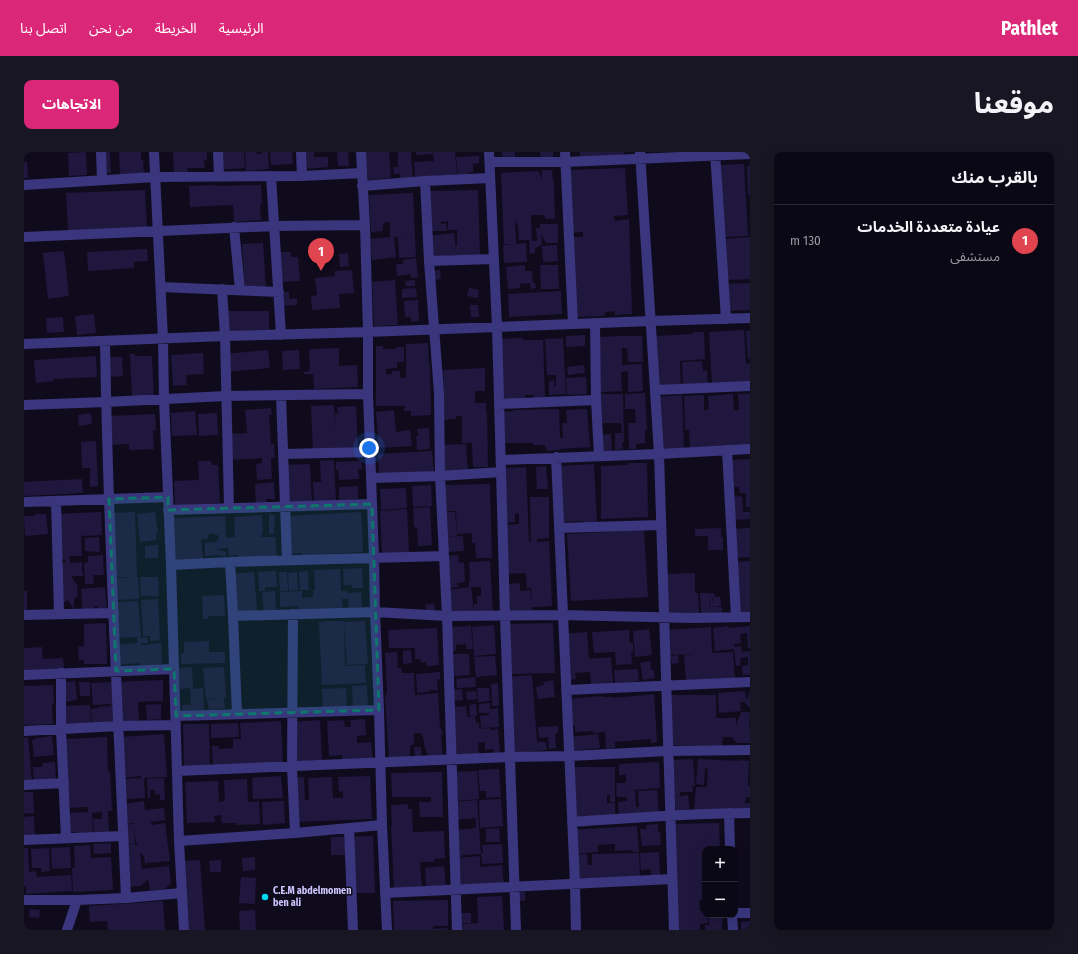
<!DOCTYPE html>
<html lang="ar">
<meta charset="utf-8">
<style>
body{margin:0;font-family:"Fira Sans Condensed","Noto Sans Arabic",sans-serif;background:#191623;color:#f1f3f6;direction:rtl}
.controls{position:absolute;right:12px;bottom:12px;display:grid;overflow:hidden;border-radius:8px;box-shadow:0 4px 16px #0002}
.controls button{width:36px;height:36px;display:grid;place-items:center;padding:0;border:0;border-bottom:1px solid #2b2935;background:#0b0816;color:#f1f3f6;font:20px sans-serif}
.you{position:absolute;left:345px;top:296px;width:14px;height:14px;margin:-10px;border:3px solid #fff;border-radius:50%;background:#1a73e8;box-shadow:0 0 0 6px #1a73e833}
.badge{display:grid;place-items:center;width:26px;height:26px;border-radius:50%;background:#db2777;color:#fff;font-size:13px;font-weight:700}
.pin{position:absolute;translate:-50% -33px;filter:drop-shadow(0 1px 2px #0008)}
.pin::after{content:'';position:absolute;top:21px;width:14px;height:12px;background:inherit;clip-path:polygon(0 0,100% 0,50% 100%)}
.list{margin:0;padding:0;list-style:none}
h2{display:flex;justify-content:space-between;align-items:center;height:52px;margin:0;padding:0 16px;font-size:17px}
h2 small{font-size:13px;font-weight:400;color:#9a9aa1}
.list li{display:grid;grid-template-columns:26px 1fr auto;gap:12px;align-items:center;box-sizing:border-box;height:72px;padding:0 16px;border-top:1px solid #2b2935}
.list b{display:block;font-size:15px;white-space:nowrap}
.list p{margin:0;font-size:13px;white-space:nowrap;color:#9a9aa1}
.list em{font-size:13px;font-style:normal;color:#9a9aa1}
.map{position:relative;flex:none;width:726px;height:778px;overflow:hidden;direction:ltr;border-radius:8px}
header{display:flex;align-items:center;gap:24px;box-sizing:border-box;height:56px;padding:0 20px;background:#db2777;color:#fff}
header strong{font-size:19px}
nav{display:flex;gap:22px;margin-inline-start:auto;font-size:14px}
.intro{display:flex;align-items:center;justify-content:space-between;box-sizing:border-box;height:96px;padding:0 24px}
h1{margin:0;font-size:28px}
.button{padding:10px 18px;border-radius:8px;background:#db2777;color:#fff;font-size:14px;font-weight:700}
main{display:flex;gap:24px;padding:0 24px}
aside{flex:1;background:#0b0816;border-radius:8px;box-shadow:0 4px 16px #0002}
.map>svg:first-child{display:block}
.building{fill:#20173e}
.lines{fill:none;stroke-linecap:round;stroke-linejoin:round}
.minor{stroke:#39367d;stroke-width:10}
.marked{fill:#0f766e;fill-opacity:0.2;stroke:#0f766e;stroke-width:3;stroke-dasharray:8 5;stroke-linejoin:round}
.poi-dot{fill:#00d8f2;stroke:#0f0b1d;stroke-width:1.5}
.labels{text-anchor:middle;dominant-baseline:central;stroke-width:3;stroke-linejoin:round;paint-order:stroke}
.poi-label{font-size:10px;font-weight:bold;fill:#cec7ff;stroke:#0f0b1d;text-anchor:start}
</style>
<header>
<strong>Pathlet</strong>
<nav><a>الرئيسية</a><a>الخريطة</a><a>من نحن</a><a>اتصل بنا</a></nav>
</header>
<div class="intro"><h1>موقعنا</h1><a class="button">الاتجاهات</a></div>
<main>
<aside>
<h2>بالقرب منك<small></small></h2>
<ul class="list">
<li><span class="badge" style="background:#e0444e">1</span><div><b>عيادة متعددة الخدمات</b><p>مستشفى</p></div><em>130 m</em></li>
</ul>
</aside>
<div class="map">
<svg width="726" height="778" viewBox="0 0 726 778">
<rect width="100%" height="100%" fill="#0f0b1d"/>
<!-- building -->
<path class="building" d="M62,0L63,23L45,24L44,1Z
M75,0H86L87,21L76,22Z
M95,0H117V8H119L120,23L96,24Z
M149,0H183V8H180L181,16H163L164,21H150Z
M193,0H220L221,16L194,18Z
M221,0H232L233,2H238V0H244L245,17L222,19Z
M246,0H268L269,12L247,13Z
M280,0H290V5H304V15L281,17Z
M313,0H324L325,14H314Z
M341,0H365L367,26L344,28Z
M374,0H387L389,28L376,29V22H370L369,15H374L373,6H374Z
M392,0H431L433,23L391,25L390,10L410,9L409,2L392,3Z
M478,0H491V6L478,4Z
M516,0H529V5H517Z
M556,0H600V3L556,5Z
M455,4V11L449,12V20L444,21L445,26L434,27L432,5Z
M0,10H3L4,26H0Z
M720,12L724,84L700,85L696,13Z
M723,14H726V43H724Z
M601,16L604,63L590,64L591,69L605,67L608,162L591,163V159L581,160V164L550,165L548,85H559V80L548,81L545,18Z
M518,18H528L529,29H530L531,67H522L520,63H507L508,89H513L512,76H516V72H534V91H522L517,82L518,93L511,96V101L506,102L505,88H495L494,74L491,68L492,92L502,91L503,110L480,111L479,93L488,92H480L477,21L514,19L518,27Z
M193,33V34L237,33L238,51L236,52L237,68L210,70L209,53L166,55L165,34Z
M121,38L123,75L44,79L42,41Z
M454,38L456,103H432L405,105L403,84L430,81L432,98V94H433V78H424V69L417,70V72L422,71L423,79H405L404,39Z
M389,41L391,84L370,85L372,105L348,108L346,87L366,85V70L359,71V79L347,80L345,43Z
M391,84L392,105L375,106L374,85Z
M726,85V127L702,128L700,87Z
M239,91L242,138L221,139L218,92Z
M533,93L534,109L519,110L518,94Z
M123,97L124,109L110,110V116L64,119L63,100Z
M40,99L45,144L24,147L19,101Z
M254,100H267V105H274L276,129L255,130Z
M324,101L325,114L316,115L315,102Z
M392,106L394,125L387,126V122L373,124L372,112H379V108Z
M501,113V119H508L509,131H511L512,136L507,137L506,131L496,132V136L484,137L482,115Z
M516,113H534L535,137H517Z
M328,118L330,141L315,142L316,156L288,158L287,144L293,143L291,126L311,124V119Z
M416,118L417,127L409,128L408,119Z
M371,128L374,173L350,174L348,130Z
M391,128V134H382L381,129Z
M726,131V158L701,159L700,132Z
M392,136L393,145L378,146V137Z
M445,136L455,138L454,146L443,144Z
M537,139L538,162L485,165L484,142Z
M256,140H265V147L273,146V153L257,154Z
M394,148L395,169L387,170V165H381L380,149Z
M446,153H454L455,165H447Z
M200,159H245V178L200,180Z
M70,162L72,181L53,183L51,164Z
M39,165L40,180L23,181L22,166Z
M720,178L722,212L726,211V231L688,233L685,180Z
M722,179H726V207H724Z
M669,180H680L681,207L656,209L657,235L634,236L631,184L669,182Z
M561,183V194L542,195V184Z
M597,184H618L619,210H604L603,196H598V213L618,212L619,239L604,240V219L597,220L598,239L576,240L574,185Z
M499,186V188H519L521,246L510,247V243H501V247L476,248L474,187Z
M539,186L542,242L525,243V229L530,228V234H532V223H523L521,187Z
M404,191L405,213H406L407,263L387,264V259H380L381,254H352V194H359V197H372V195H380V210H373V216L362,217V222H368V219H376V226H382V192Z
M315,196V214L333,213L334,235L290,237L289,222H280V220L286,219L285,197Z
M244,198L246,216L203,220L201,202Z
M275,198L276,217L259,218L258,199Z
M179,201L180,222L162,223L163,233L149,234L147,203Z
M106,202H111V204H128L130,246L108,247Z
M72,204L73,225L30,227V229L12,231L10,208Z
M84,205H98L99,224L85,225Z
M678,209L679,219L683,218L684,233L659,235L658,210Z
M560,213L561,221L544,223L543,215Z
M461,216V239H451V251H462V260H463L464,315H449L448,291H438V264H432V267L418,268L420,243L419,218Z
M562,225L563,242L543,243L542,226Z
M621,241L623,278H621V291L612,292V297H605L604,271H612L611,257H601V242Z
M576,242H599L600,290H598L599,297L591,298V281H598L597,271H577Z
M709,242L710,258H715L714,242H726V294L666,296L665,278H661L660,244L680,243V258L685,257L684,244Z
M658,243L660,296L639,298L633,245Z
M310,253L311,280V261H314L313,255L332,254L334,295L289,299L287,254Z
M247,256L248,263H245L247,292H250L251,306H247L248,327L233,328L232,312L238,311V306L208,308L201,282L223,281L221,258Z
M535,257L536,286H539L538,271H543L542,258L563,257L566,295L536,297V298L523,299L522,295H521V293H509V291H477V260L489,259V258Z
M370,258L372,280L386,278L388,294L355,296L352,260Z
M171,259L173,283L148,284L147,261Z
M67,261L68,272L55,274L54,263Z
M193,261L194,283L175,284L174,262Z
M131,262L132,278L129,279L130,297L105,298V292L86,293L84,264Z
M405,276L406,297L393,298L392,284H394L393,277Z
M587,282L588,300L577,301L575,283Z
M72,289L74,334L66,335V316H58L57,290Z
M442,292L444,320L419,321L417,293Z
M408,299L410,320L355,323L354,302Z
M726,307V355H722V341H716L715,335H710V327H707V308Z
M310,308L312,350L290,351L289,330H297L296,309Z
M174,309H187L188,313H194L196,351L151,354L150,329L175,328Z
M337,309L338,317H334L335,327L315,328L314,318H312V310Z
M604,311H623L624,365L577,367V314L604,313Z
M286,312L288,350L261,351L259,313Z
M570,312L573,371L560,372L559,369L536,370L533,314Z
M522,314L524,337H513L512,315Z
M502,315L505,390H507L506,345H525V386L513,387V390L525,389L528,454L508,455V458L485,460L483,432L496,431V439L506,438L508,452L507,436H503L502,421L483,422L481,373L495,372V361L491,362V370L481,371L479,316Z
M58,327L59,341L0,344V330Z
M250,330L251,347H242L243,352L232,353L231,332Z
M466,332L468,406H452L451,391H448V381L433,382L432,359H436H421V333Z
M407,333L408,354L389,355L388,334Z
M334,334V347L315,348V335Z
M382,336L383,356L357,358L356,337Z
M718,344L719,360H726V367L709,368L708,345Z
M406,355L408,393L394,394L393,375H390L389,356Z
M383,357L385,401L358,402L356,359Z
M77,360L78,383L57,384L58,404H45L46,411L58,410V420L60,424H47L53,433L54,444L50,447V457L44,448L39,451L34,411H41V407H34L32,362Z
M111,360L113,425H90L89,361Z
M131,360L134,381H132V388L116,390L113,362Z
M337,360L339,400L278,403V401L262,402L263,364Z
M420,360H431L433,384L422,385Z
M11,362H22L24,382L1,384L0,364H11Z
M245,362L251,363L250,382H245Z
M238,363L239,380L237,385H251L253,405L214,407V403L205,404L204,396H203L192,397L202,400V405L196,403L181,404V391L193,390L195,384L188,381L185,382L183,387H177L179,408L152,409L150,366L201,364L202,386L211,385L210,365Z
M697,376V385H699V398H684V384H671V377Z
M726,376V405L710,406L708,377Z
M620,378L624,445L547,449L543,382Z
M439,384L440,399L423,400L422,385Z
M75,385L76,400L61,399V386Z
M134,393V406H121V394Z
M79,403L80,423H69L70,432H61L60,411L64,410V404Z
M434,403L435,411L440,410L441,430L433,431L434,435L424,436L421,404Z
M466,409L469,461L450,462V452H453V444H457V435H447L450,461L426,464L423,438L445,435V428H446L445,410Z
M726,409V462L712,463L707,410Z
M338,416L339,436H328V433H320L319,417Z
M316,417L317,439H323V447H318L319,459L305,460V456H303V462L275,459L274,454L256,455V440L278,439V446L289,445V438H291L290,418Z
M252,419L253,435H241V439H235L234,420Z
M284,419L285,438H276L275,420Z
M230,420L233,459H240L238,440L251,439L252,462L209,466V422Z
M255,420H263L264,439H256Z
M273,420L274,438L265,439L264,421Z
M671,421V441H674L675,463L642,464L641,422Z
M114,425L115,447L90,448L89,426Z
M116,425H134L135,444H117Z
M81,435L83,459H74V454H70L71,463H59L57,437Z
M0,439H3V462H0Z
M337,440L338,455L325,456L323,441Z
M676,441H685L686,455H698V461L677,462Z
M690,441L691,445H696L697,451L689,452V446H688L689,452L697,451V454L687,455L685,442Z
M200,443L201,464H184V467H179L178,444Z
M134,447L136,488L126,489V484H119L117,448Z
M114,449L117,486L123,485L124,491H117V493L137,491L138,512L116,514V511L92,513L91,493L114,491L113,485L93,486V450Z
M410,451L411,459L403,460L401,453Z
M304,469H320L321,514L341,513L342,531L298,533L295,470Z
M341,469L344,512L323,513L320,470Z
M82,471L83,512H60V508H55L54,495L60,494V472Z
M529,471L531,521L486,522L484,472Z
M470,473L472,502L450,504L448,475Z
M447,474L449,497H442V492L432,493V499H425L424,475Z
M704,474V476L726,474V496H724L723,481L716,482L717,491L710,492L711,495L717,494L718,500L726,499V523H719L718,514L724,513V505L716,506L717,513L712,514L710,497L691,499L689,476Z
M687,475L688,501L709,500L711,526L662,529L660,503L666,502L667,507V502L643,503L642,478Z
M413,476L415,513L403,514L402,510H397L396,507H391V496H365L364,478Z
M625,477L628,503L611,505L609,479Z
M605,478L606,491H609V501H607L608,512L592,513L591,500L570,501L568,480Z
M563,480L565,507L587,505L589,532L567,534L566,520L551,521L552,527L542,528L540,482Z
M185,489V500H201V511L157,512V501H160V490Z
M18,495L19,507L39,506L40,516L0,519V496Z
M387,498L388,511L379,512V499Z
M373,500L374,516H377L378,521H390L391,543L414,541L416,575L419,583H417L419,606L405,607L400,593V589L397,581H390V592L386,594V605L365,607L361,545L363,540L361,501Z
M427,502H445L446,523L429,524Z
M654,503L655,511L648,512L646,504Z
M471,504L473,523L452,525L450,505Z
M626,509L627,518H630L631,526L619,528L616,511Z
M168,515L169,537L179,536L180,559L158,560V553H167L166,536L156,537L155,516Z
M200,515L202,545L200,546L201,556L185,558L183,548L196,546L182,547L179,516Z
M614,517L615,529H610V530L591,531L590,518Z
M416,520V527L413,528L414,538H405V540L393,541L392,522Z
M508,523L513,590H522L523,598L489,601L485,525Z
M451,525L452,535L433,536L432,527Z
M139,528V549L114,550L115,571L68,575L67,557L74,556V555L87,554V552L69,553L67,531Z
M529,528L531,545L514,547L512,535L520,533L519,530Z
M51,529L53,548L39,550L37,531Z
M55,530H66V544H56Z
M474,531L475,554H468L467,532Z
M29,533L30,552H28L29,572L0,573V534Z
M343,533L344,556L329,557L328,534Z
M427,534V538L438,537L439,548L427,549V555L442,554L443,565L451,564L452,571H455V577L466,576L467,578L474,577L476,600L470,601V597L461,598V590L454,591L455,605L429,607L421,535Z
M322,536L323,558L299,559L298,537Z
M453,536H465L466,549L454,550Z
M452,539L453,547L443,548L442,540Z
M721,539L722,549L726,540V556L721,551L722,550H716L717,559L695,561L694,541Z
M630,542L633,590L627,591V587L591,590V596L582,597L581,580L569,581V579L551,580V573L543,574L541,547L578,544V545H589L590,546Z
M645,543H692V566H712V573L717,560H726L725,577H726V591H713L708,585H699L698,594L645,593Z
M466,551V557L474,556L475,575L457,576L456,564L465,563V561H455V552Z
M137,552V567L123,568L122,553Z
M452,552L453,564H446L445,553Z
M66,553L67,573L40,574V554Z
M341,567L342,583L333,584V591L347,590L349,609L318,610V603L305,604L303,569L320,568L321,575H327L326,568Z
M296,568L298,608L271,610L268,570Z
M257,569L259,611L189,614L188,594H194L195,597L209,596V587H217L216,571Z
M214,571L215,585L187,586V572Z
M159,572H185L186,615H160Z
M534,574V581H531L532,596L525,597L524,585L515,586L514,575Z
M140,582L143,625L120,626L121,646L100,647L101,627L117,626V624L99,626L96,585Z
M574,582L576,596L546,599L545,585Z
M28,584L30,603L10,605L8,588L12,587V586Z
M4,585L8,630H0V586Z
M83,585L84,620H86L88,659H84L85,681H70L69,667H78V660L68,661L69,685L52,686V680L44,681L43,661L64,660V655L44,656L41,587Z
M390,595H397V605H391Z
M669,607L671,634H668L669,640H656V644H649L647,608Z
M674,607L715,609V608L725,609L724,634H726V645H722L721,651H726V661L670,658L672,635H683L684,617L681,616L680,633L672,632Z
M31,610L32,629L10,630L9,615H19L18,611Z
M635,610L636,636L593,639L592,631H602V623H595V612Z
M548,615H591V650H586V643H583V651H591V667L547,670Z
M475,617L477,645L462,646V639H456L454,618Z
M453,619L455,647L430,649L429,620Z
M418,620L419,665H396L395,650H407V645H368L367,621Z
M257,624L259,646L229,647L228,626Z
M346,624L348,667L270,670L268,626L280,625L281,648H285L284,626L308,625L309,646H319V639L315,640L314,625Z
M140,626L141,648H136V642L131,643V638H126V646H124L123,627Z
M223,627L224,650L235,649L236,672L213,673V671H198L197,663L190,664L191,670L163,671L161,630L194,629L195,650L201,649L200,628Z
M611,638L612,655H615L614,639L633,638L635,660L595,664L594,650L603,649V645H593L592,639Z
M0,640H9L10,661L0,662Z
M664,643L666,662L653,664L650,645Z
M477,647L479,674L456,676L455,648Z
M453,648L457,702L438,703V705H432L430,678L452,676V666L431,668L430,650Z
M120,649L121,658L140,656L141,668L126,670L129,673L141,671L146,709L126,711L124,710L121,713L120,704L116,701L118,717L145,714L147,731L141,737L126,739L124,727L117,734L103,735L98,694L114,692L112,690L110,677L111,692L98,693L97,673L110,672V671L100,672V652Z
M260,649L261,671L239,673L238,650Z
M384,652V657H388L389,680L420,679L421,706L410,707V710H396L398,737L370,740L367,674H368L367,653Z
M10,664L11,684L0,685V665Z
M695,671L696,697H681V757H679V748H675L676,759H681V763H683L684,771L676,772V778H653L650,672Z
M634,672V680H636L637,693L618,694L616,677H623L622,673Z
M613,674L615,700H609V698L591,699V692L574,693V700L549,702L547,678Z
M475,676L476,690H462V677Z
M349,684L351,741H327L326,703H307V685Z
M87,691V701L70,702L69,692Z
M478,692L479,711L458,712L457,701H459L458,693Z
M66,693L67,706L87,705L89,738L49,740L48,716H51L50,694Z
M46,695L47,716L28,717L27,696Z
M0,696H4L5,720L12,719L13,725L47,723L48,739L2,742V734H0Z
M25,696L26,719L17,720V716H8L7,697Z
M635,700L636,724H627V717L617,718L616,701Z
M615,701L616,726L553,727V703L563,702L564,713H568V702Z
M456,704V715L478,713L480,733L434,735L432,706Z
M231,705V718L219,719L218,706Z
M176,708L181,778H165L160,709Z
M197,708V720H186L185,709Z
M420,714L422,734L402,735L401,716Z
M217,725L232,726L231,752L215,751Z
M493,740H501V749H493Z
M478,744L480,778H434V772L454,771L453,745Z
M424,748V774H409V777L424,776V778H370L369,749Z
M139,749L141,778H84L83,769L66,770L65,754Z
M6,757L16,758L15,766L5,765Z
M231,758L232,778H216L215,759Z
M435,761H447V771H435Z
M685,763H698V778H681V773H685Z
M726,769V778H717V770Z"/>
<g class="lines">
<!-- minor -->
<path class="minor" d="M77,0L78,28
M130,0L139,187L140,247L147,413L155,689L160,778
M194,0L195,24
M277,0L278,24
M337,0L341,73L344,180V242L350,406L351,460L355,558L358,673L363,778
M465,0L473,175L481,464L492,778
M541,0L549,172
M616,0L635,302L650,778
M691,0L702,167
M466,10H541L726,2
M247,24L257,183
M401,29L405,109L415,241L416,324L423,464L433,778
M0,33L131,25L278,24L338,21
M338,34L401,29L466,26
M210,75L216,138
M0,85L251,74L341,73
M405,109L470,107
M137,135L255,140
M198,137L201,184L205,356
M571,171L572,248L575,304
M81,189C84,375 94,560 102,746
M0,192L201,184L344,180L627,169L726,166
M631,238L726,234
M257,244L263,408
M475,252L572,248
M0,253L82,250L202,244L344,242
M703,298L712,465
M259,302L346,300
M532,305L551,732L552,778
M477,308L635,302L726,297
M348,326L416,324L477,320
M32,349L35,462
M0,350L144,345
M144,358L348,352
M535,376L636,373
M206,410L209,464L213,562
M147,413L206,410L420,404
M269,462L268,615L271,681
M0,463L90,461
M209,464L351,460L423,464L538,463L669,466L726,465
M37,521V577L42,686
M0,523L150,517
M542,538L726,530
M152,564L355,558
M0,579L95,574L152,573
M153,619L485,605L546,604L643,599L726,598
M0,633L40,631
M705,661L706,697
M548,670C607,666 667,661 726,661
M325,676L329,778
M0,688L99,684
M155,689L271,681L358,673
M361,741L648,727
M0,748H53L102,746L158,741
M711,761H726
M708,763L709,778
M43,778L53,748"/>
</g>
<!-- marked area -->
<path class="marked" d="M144,345V358L348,352L355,558L152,564L150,517L92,519L85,347Z"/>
<!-- markers -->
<circle class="poi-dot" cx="241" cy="745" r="4"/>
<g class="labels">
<!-- poi labels -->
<g class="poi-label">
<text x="249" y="739">C.E.M abdelmomen<tspan x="249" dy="12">ben ali</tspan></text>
</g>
</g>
</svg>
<div class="controls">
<button>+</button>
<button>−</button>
</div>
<div class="you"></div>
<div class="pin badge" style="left:297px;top:119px;background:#e0444e">1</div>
</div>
</main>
